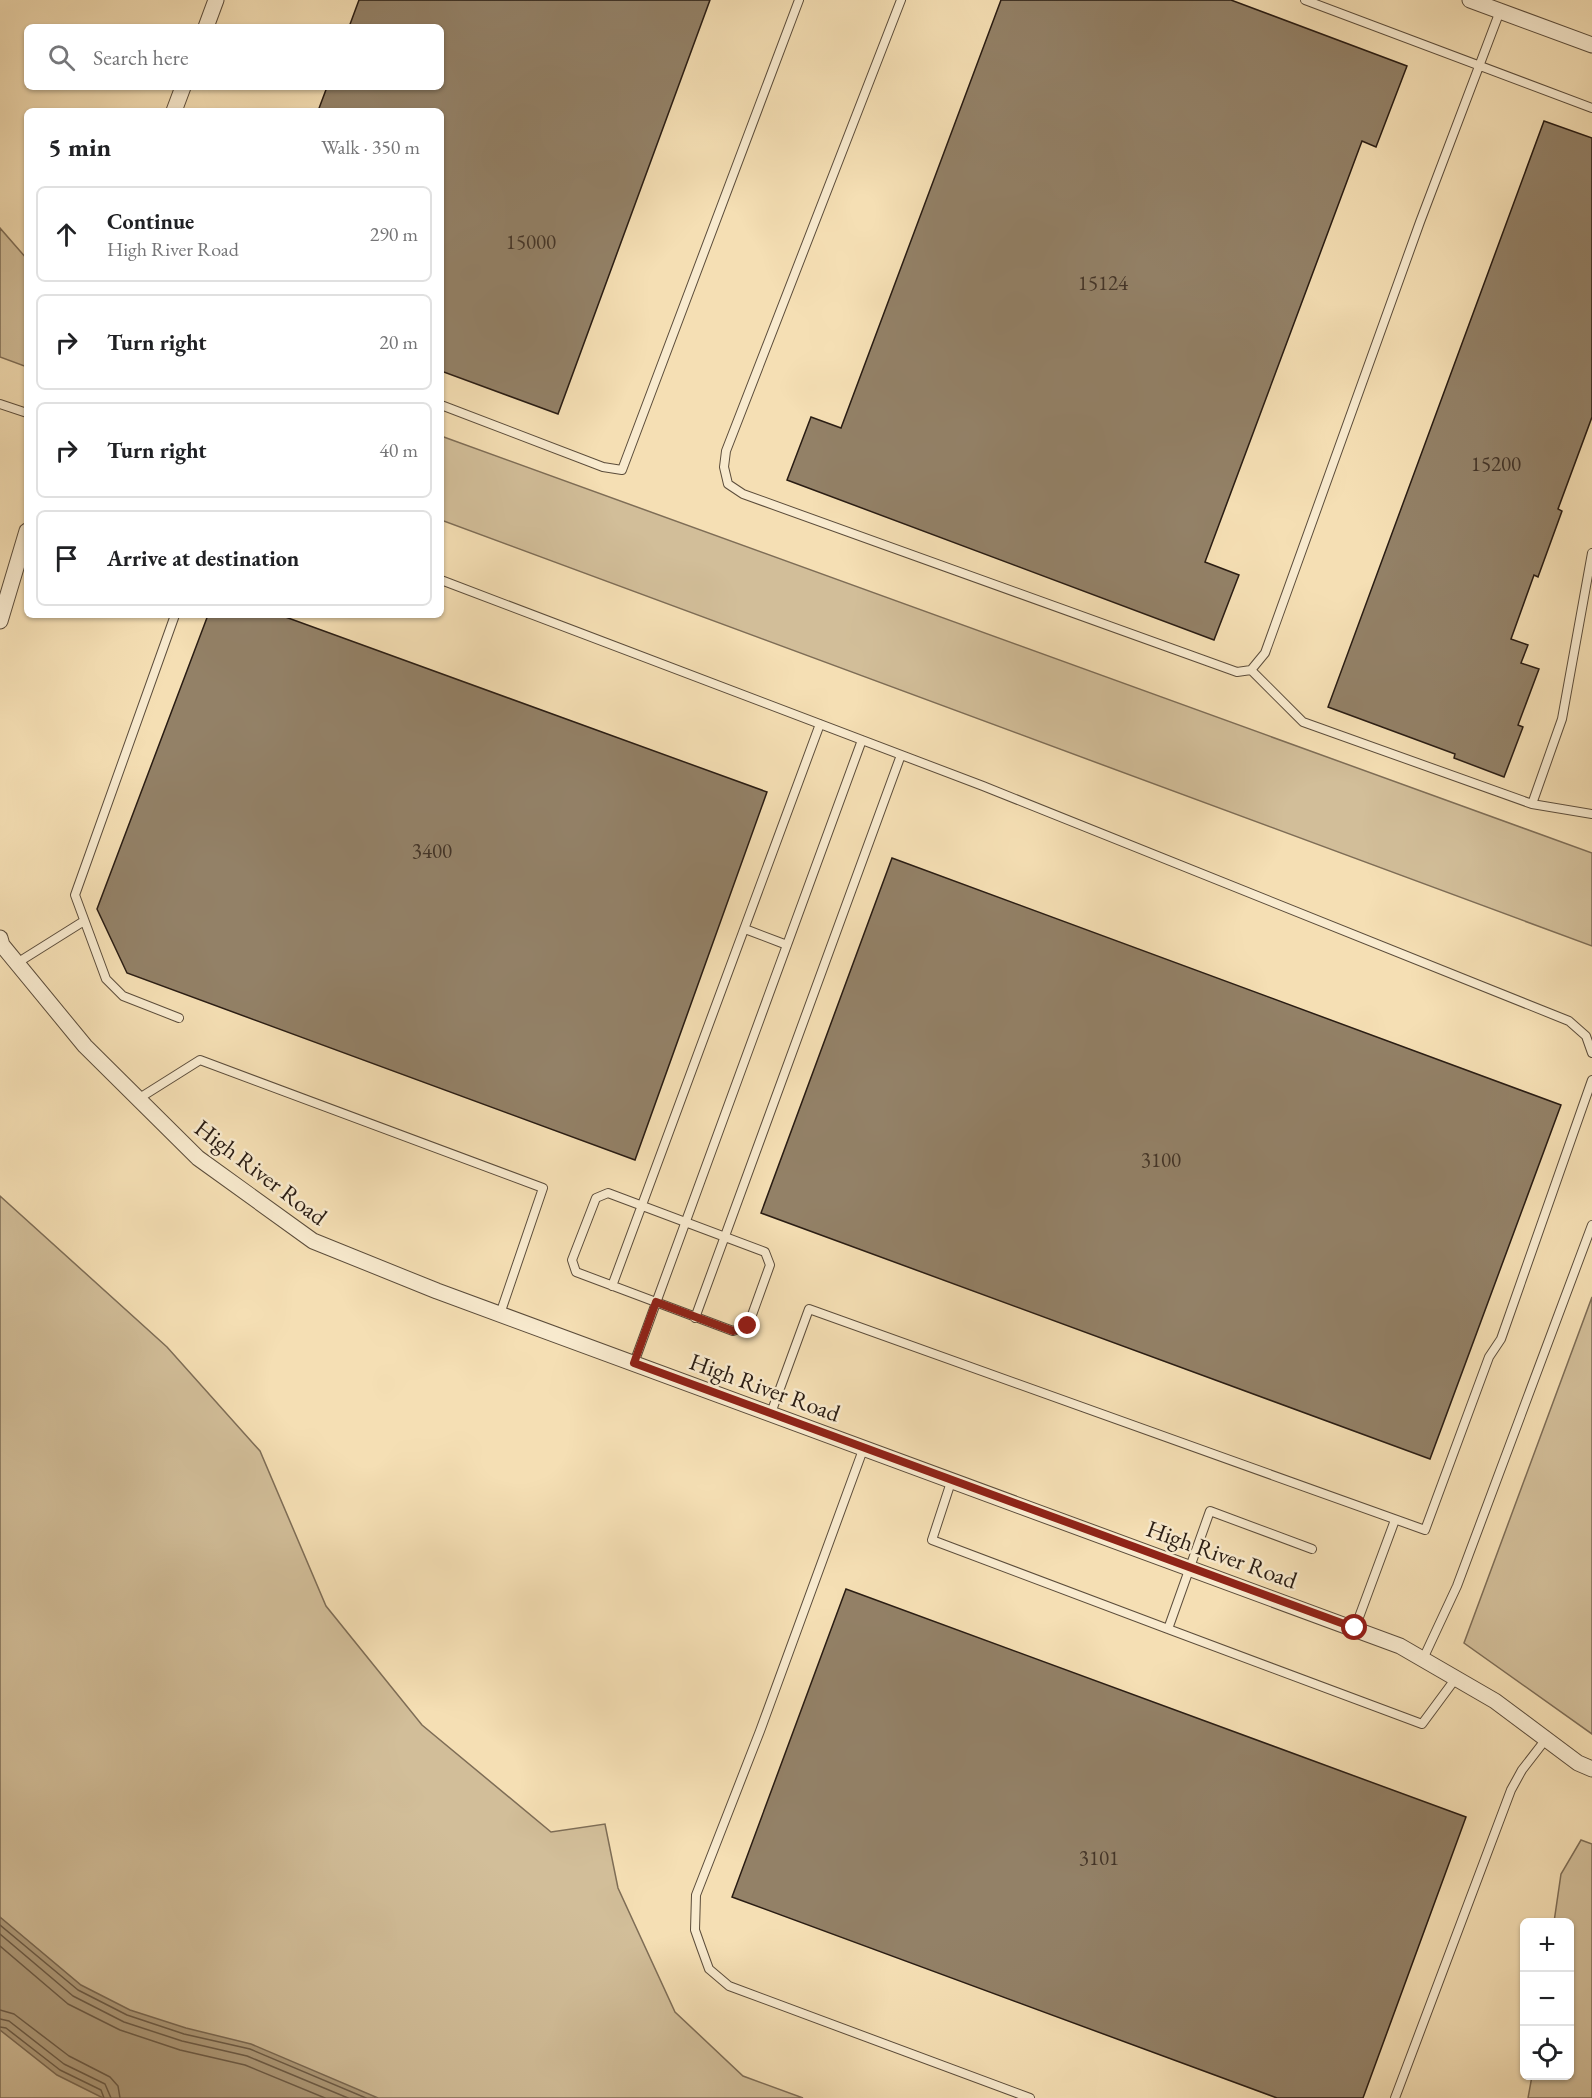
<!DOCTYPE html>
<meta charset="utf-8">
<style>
body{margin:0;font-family:"EB Garamond",serif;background:#f6f6f6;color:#202124}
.controls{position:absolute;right:18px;bottom:18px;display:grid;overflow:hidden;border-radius:9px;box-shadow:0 2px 4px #0004}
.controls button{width:54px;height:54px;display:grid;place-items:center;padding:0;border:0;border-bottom:2px solid #e0e0e0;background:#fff;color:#202124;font:30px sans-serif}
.stop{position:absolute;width:18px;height:18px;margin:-14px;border:4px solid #8f2418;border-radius:50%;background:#fff}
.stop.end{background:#8f2418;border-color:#fff;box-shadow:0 2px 6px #0008}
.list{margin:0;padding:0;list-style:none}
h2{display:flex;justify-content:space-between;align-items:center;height:78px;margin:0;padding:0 24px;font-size:26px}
h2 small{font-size:20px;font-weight:400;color:#757577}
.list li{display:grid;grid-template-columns:39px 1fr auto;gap:18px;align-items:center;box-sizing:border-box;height:96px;margin:0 12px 12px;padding:0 12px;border:2px solid #e0e0e0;border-radius:9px}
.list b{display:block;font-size:22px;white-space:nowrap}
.list p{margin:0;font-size:20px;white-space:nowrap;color:#757577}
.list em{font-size:20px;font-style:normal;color:#757577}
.icon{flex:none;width:33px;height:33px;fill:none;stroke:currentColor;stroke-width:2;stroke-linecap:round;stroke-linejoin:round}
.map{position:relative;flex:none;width:1592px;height:2098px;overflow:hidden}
.search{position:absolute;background:#fff;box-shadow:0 2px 4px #0004;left:24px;top:24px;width:420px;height:66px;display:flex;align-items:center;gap:15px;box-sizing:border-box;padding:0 21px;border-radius:9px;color:#757577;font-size:22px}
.panel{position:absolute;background:#fff;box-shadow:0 2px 4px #0004;left:24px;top:108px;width:420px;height:510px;border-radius:9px}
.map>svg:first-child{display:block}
.green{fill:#d2be99;stroke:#7e6d56;stroke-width:1.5}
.water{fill:#b09d7d;stroke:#7a6953;stroke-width:1.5}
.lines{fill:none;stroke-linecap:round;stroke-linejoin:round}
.shore{stroke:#6c5c48;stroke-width:1.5}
.building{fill:#938167;stroke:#291c13;stroke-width:1.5}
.service-casing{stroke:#5c4d3b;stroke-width:10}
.minor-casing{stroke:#5c4d3b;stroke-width:17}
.service{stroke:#f8eace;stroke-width:8}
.minor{stroke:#f8eace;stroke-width:15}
.route{stroke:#8f2418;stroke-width:8}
.labels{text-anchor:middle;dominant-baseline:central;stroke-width:5;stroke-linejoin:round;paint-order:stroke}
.number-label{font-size:21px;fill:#443528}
.street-label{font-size:24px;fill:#291c13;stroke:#f8eace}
</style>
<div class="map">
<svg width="1592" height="2098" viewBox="0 0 1592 2098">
<rect width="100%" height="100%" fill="#f5dfb4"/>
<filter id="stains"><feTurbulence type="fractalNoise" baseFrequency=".00333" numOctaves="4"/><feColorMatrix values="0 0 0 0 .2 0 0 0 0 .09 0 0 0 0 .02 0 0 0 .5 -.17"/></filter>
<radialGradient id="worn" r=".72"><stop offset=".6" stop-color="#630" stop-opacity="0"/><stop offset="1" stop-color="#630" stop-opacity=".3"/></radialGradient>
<!-- green -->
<path class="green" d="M0,228L27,259V367L0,357Z
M441,436L1592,853V946L441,520Z
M0,1196L167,1347L260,1451L326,1606L422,1725L551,1832L605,1824L618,1888L675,2012L743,2076L803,2098H0Z
M1592,1297V1734L1464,1643Z
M1581,1840L1592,1844V2098H1528L1532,2076H1570V1922H1554L1561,1874Z"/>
<!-- water -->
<path class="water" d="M0,1917L81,1985L130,2010L186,2028L251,2044L378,2098H103L57,2075L0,2030Z"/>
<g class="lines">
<!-- shore -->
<path class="shore" d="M0,1925L78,1990L127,2015L184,2034L250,2049L366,2098
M0,1934L73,1996L124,2022L182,2041L247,2056L348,2098
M0,1946L68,2004L120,2030L180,2050L245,2065L325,2098
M0,2010L14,2014L69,2056L110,2077L118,2086L120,2098
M0,2019L9,2021L64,2064L105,2084L111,2098
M0,2027L6,2028L60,2070L101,2090L104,2098"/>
</g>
<!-- building -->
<path class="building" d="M359,0H710L558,414L441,371V111H318L327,87H441V27H349Z
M1001,0H1231L1407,66L1376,147L1362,141L1205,562L1239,575L1214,640L787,480L811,417L841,428Z
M1544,121L1592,138V417L1558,509L1562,511L1538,577L1534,575L1511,639L1528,645L1521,663L1539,669L1518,725L1523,727L1504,777L1454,758L1455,754L1328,707Z
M208,615H280L767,792L635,1160L127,973L97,909Z
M892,858L1561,1105L1430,1459L761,1213Z
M846,1589L1466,1817L1363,2098H1277L732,1897Z"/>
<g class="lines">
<defs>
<path id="service" d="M901,0L726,451L724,467L728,484L743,494L1237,672L1251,670L1265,653L1420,222L1500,11
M1305,0L1592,108
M0,404L27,413
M441,405L603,467L622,470L799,0
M441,580L983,786L1569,1021L1586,1036L1592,1053
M175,615L75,895L106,979L123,996L179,1018
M1251,670L1303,722L1532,804L1562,719L1592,553
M1532,804L1592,814
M745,929L787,945
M17,963L84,921
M138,1099L200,1060L543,1188L500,1314
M608,1193L765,1252L770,1265L748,1326L733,1331L576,1272L572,1260L596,1198Z
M612,1286L820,724
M695,1318L901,755
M634,1363L862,740
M771,1413L809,1309L1425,1530L1489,1357L1501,1339L1592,1080
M864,1447L760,1731L696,1895L695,1930L701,1947L709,1969L729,1986L1030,2098
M952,1479L932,1540L1168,1629L1210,1511L1312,1549
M1355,1628L1395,1520
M1168,1629L1422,1724L1456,1678
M1423,1659L1457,1586L1592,1225
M1395,2098L1511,1790L1522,1770L1546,1739"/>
<path id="minor" d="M1470,0L1592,45
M206,27L216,0
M174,111L183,87
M0,621L27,531
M0,938L2,945L85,1046L198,1158L313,1241L437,1291L1400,1646L1495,1701L1578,1763L1592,1769"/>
</defs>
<!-- service casing -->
<use href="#service" class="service-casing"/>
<!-- minor casing -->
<use href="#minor" class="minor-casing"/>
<!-- service -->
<use href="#service" class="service"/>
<!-- minor -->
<use href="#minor" class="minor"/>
</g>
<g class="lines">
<!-- route -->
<path class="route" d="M748,1326L733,1331L656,1302L634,1363L1355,1628"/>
</g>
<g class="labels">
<!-- number labels -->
<g class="number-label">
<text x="531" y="241">15000</text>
<text x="1103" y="282">15124</text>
<text x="1496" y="463">15200</text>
<text x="432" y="850">3400</text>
<text x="1161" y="1159">3100</text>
<text x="1099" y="1857">3101</text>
</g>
<!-- street labels -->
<g class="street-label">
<text transform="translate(261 1172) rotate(37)">High River Road</text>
<text transform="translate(765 1387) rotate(20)">High River Road</text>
<text transform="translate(1222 1554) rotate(20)">High River Road</text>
</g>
</g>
<rect width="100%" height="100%" filter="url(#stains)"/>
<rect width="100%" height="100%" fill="url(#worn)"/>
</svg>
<div class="controls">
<button>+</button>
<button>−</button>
<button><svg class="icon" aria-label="locate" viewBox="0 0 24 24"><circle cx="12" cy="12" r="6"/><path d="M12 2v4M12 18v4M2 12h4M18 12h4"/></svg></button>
</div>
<div class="stop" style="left:1355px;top:1628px"></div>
<div class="stop end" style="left:748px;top:1326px"></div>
<div class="search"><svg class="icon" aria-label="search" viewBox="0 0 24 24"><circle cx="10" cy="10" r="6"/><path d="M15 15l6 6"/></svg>Search here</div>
<section class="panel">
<h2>5 min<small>Walk · 350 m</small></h2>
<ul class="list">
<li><svg class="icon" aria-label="ahead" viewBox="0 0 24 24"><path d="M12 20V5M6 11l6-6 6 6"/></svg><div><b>Continue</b><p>High River Road</p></div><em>290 m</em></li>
<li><svg class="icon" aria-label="right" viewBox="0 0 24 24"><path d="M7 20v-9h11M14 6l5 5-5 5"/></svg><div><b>Turn right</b></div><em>20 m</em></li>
<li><svg class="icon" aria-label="right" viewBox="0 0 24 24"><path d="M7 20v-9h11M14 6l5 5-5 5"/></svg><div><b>Turn right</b></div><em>40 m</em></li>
<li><svg class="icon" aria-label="arrive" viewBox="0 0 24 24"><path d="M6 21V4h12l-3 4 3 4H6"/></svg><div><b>Arrive at destination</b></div></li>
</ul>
</section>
</div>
